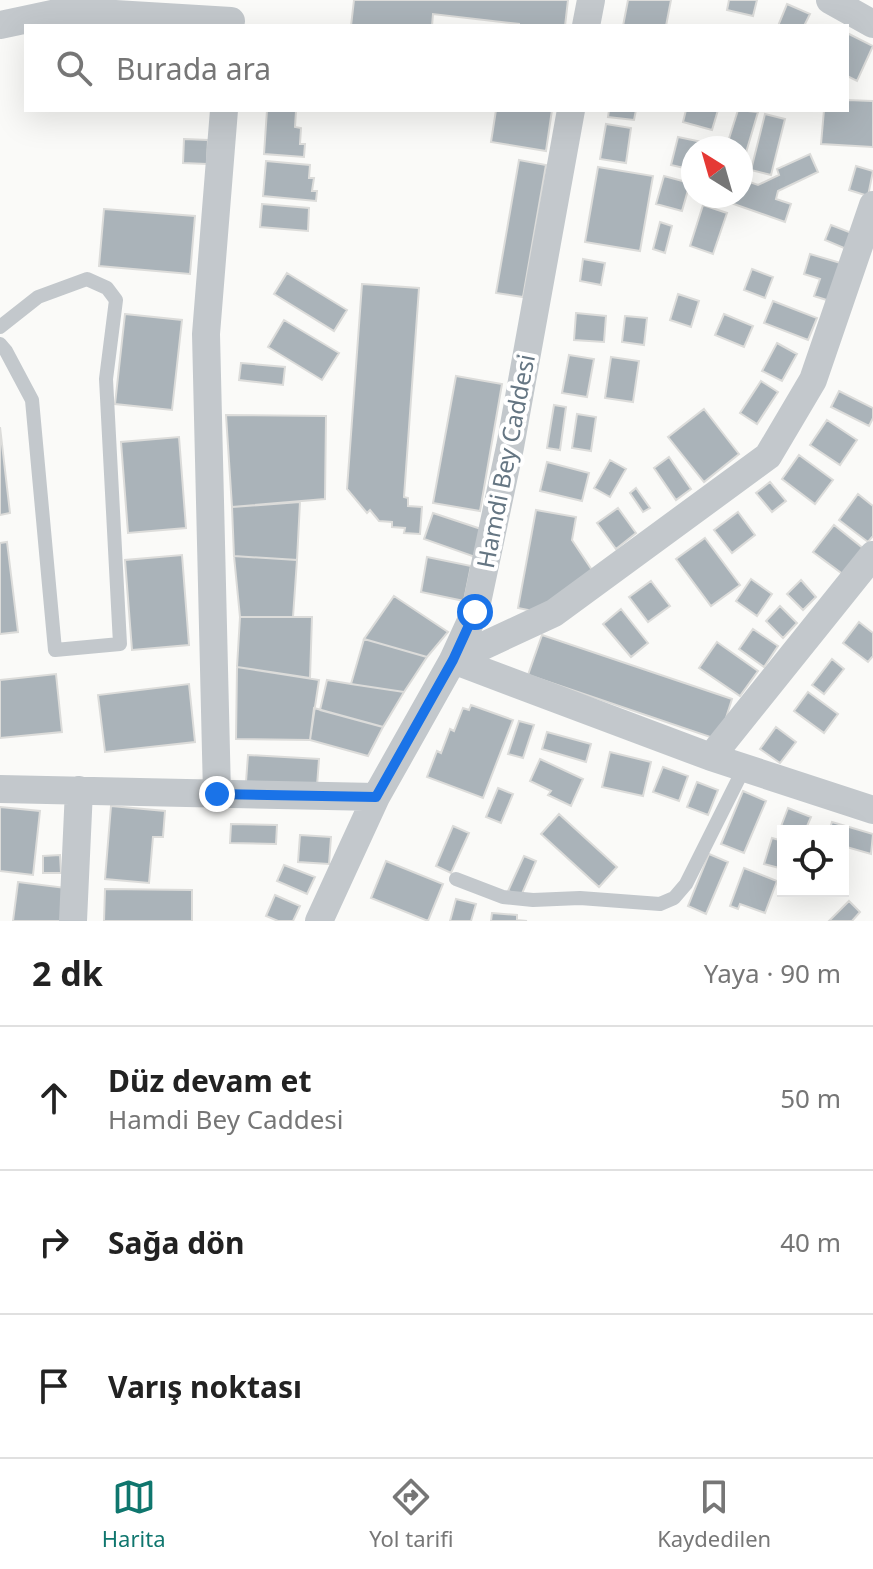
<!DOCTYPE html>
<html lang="tr">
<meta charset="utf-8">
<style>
body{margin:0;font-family:"Noto Sans",sans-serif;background:#f6f6f6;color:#222}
.controls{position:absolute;right:24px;bottom:24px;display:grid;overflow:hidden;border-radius:0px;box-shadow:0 8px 32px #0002}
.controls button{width:72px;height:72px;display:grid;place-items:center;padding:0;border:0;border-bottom:2px solid #e0e0e0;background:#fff;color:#222;font:40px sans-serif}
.compass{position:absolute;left:681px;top:136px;width:72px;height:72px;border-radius:50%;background:#fff;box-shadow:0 8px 32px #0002;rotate:323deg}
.stop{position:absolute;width:24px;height:24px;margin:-18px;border:6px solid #1a73e8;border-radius:50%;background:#fff}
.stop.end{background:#1a73e8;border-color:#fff;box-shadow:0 2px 8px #0008}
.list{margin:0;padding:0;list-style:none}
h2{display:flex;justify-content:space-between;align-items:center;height:104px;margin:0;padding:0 32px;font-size:34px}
h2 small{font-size:26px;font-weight:400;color:#767676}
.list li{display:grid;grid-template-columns:52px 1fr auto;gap:24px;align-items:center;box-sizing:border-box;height:144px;padding:0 32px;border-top:2px solid #e0e0e0}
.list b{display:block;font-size:30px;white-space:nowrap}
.list p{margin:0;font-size:26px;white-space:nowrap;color:#767676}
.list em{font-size:26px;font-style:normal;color:#767676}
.icon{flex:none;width:44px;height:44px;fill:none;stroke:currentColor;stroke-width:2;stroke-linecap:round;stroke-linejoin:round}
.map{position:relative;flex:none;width:873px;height:921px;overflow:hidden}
.search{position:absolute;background:#fff;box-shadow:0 8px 32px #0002;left:24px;right:24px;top:24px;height:88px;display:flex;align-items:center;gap:20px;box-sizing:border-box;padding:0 28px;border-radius:0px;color:#767676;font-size:30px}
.sheet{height:536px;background:#fff}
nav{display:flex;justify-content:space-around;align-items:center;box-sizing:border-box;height:112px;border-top:2px solid #e0e0e0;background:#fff;font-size:22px;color:#767676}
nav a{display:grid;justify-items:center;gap:4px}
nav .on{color:#0f766e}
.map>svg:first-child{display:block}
.building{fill:#aab3b9;stroke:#dcdcda;stroke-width:2}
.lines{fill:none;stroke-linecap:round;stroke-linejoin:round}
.service{stroke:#c3c8cc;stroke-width:14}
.minor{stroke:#c3c8cc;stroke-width:28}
.route{stroke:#1a73e8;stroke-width:10}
.labels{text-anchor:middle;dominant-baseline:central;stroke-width:8;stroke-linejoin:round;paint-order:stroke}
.street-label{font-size:24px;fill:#657683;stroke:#fff}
</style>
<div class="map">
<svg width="873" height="921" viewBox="0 0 873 921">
<rect width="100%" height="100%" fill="#fafaf8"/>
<!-- building -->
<path class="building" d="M354,0H568L565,26H519V24L433,14L432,26H351Z
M628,0H671L666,26H623Z
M729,0H757L753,16L727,10Z
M787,4L810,14L804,26H778Z
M847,33L873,46L857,81L847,76Z
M847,100L873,101V147L821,144L824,110H847Z
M267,110L296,111L295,127L301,128L300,144H305L304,157L264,154Z
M496,110H552L546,151L491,142Z
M609,110H636L634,120L608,117Z
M686,110H718L712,130L683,122Z
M738,110L758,112L742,166L741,148H726Z
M765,114L785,119L771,175L751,170Z
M606,124L631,128L626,163L600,159Z
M678,137L702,142L700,148H693V170L671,165Z
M184,139L208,140L207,164L183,163Z
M810,154L818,172L778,191L776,199L791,204L785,222L711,196H741V179L758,185L779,175L777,169Z
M519,160L546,165L523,297L496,293Z
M266,161L310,165L309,178H314L312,191H317L316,201L263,196Z
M856,166L873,171L868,196L849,190Z
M598,167L653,176L640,251L585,242Z
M664,176L690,183L682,211L656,204Z
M262,204L309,208L308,231L260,227Z
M703,205L727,213L713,254L690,246Z
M104,209L195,216L190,274L99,266Z
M660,222L672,226L665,253L653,249Z
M831,225L857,235L851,251L825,240Z
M810,254L844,264L833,302L814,296L820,279L804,274Z
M583,259L605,263L601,285L580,281Z
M752,269L773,277L765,298L744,290Z
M287,273L347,310L334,331L274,294Z
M362,284L419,288L404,497L408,498V506L422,507L420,534L404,533L405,528L392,527V522L379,521L370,510L367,513L347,489Z
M678,294L699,301L691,327L670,320Z
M773,301L817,318L808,340L764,323Z
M576,313L606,316L604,342L574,340Z
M125,314L182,320L172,410L115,404Z
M724,314L753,326L744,347L715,335Z
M625,316L647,318L644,345L622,342Z
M284,320L339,353L322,380L268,347Z
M777,343L797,354L782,381L762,371Z
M569,355L594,359L587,397L562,393Z
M611,357L639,361L633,402L605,398Z
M241,363L285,367L283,385L239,380Z
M456,376L502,384L480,511L433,503Z
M761,381L778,392L757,424L740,413Z
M839,391L873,408V418L869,426L831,407Z
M554,405L566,407L560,450L547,448Z
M704,409L739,454L704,482L668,437Z
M577,414L596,417L591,451L572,448Z
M226,415L326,416L325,499L232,507Z
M827,420L857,440L840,465L810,445Z
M0,427L10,513L0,515Z
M179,437L186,528L128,533L121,442Z
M799,455L833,480L815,504L782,479Z
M669,457L691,489L676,500L654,468Z
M610,460L626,469L610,497L594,488Z
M547,462L589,473L582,501L540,491Z
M770,482L786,501L772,512L756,493Z
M636,488L650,508L643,512L630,493Z
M858,494L873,506V536L868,542L839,520Z
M300,502L297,560L234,556L232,507Z
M618,508L636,533L616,549L597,523Z
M536,510L576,517L572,540L594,573L538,612L518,608Z
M738,512L755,535L732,553L714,530Z
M433,513L487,531L478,558L424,539Z
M834,525L864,549L844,575L813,552Z
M705,538L740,585L711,606L676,559Z
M7,542L18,632L0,634V543Z
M182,555L189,645L132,650L125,560Z
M234,556L297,560L293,617H240Z
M427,557L471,566L464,601L421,592Z
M751,579L772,594L757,616L736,601Z
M801,580L816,597L803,610L787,594Z
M651,581L670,606L648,622L629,597Z
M394,596L448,632L427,657L364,639Z
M780,606L797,623L783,638L766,621Z
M621,609L648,643L631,657L603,624Z
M240,617H312L310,678L237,667Z
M859,622L873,633V656L868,662L843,643Z
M753,629L778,646L764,667L739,649Z
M542,635L732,699L719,740L528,675Z
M364,639L427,657L404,692L351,684Z
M717,642L758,671L740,696L699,668Z
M832,659L844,669L824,694L812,685Z
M237,667L319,680L310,740L236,739Z
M56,674L62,732L0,738V680Z
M327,680L351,684L404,692L383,727L320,710Z
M189,684L195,742L105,752L98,695Z
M808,692L838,714L824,733L794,711Z
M471,705L513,720L483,798L427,777L437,751L441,753L450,729L454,731L463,708L469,710Z
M314,708L383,727L368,756L310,740Z
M519,721L534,725L523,758L508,754Z
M776,727L796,742L780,763L760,749Z
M547,732L591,744L586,762L542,749Z
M610,752L651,762L643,796L602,787Z
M248,755L319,759L317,786L246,782Z
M540,759L583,779L571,806L548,795L551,791L530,781Z
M663,767L688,776L679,801L653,792Z
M697,782L718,790L708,815L687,807Z
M498,788L513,794L501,823L486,817Z
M743,791L766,801L744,853L721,844Z
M111,806L165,811L163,837H153L149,883L105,879Z
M0,807L40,811L33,875L0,871Z
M788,808L811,817L805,831L780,829Z
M559,814L617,867L599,887L541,834Z
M832,822L873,834L871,854L843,846V831H829Z
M231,824L277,825L276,844L230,843Z
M453,826L469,833L451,873L436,866Z
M300,835L331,837L329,864L298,862Z
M772,838L783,841V869L764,864Z
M709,854L728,862L706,914L688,906Z
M60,855L61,873H43V856Z
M524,856L536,861L521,896L508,891Z
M386,861L443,884L428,921L371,898Z
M284,865L315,877L307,894L277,881Z
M744,868L777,881L765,913L740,904L738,909L730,906Z
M18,882L74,889L69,921H13Z
M105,889L192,890V921H104Z
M275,895L300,906L293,921H278L266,916Z
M456,899L476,904L471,921H450Z
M849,901L860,912L852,921H829Z
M492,913L517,915V920L527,921H491Z"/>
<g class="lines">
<!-- service -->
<path class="service" d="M0,327L38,297L87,279L107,288L116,300L106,379L120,644L55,650L32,400L6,351L0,344
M456,879L503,897L533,900L580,898L660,904L674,898L686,884L744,768"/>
<!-- minor -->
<path class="minor" d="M830,0L873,24
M0,25L66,11L231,21
M586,26L591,0
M453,660L554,613L768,456L813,380L873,205
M453,660L711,757L873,810
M711,757L873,555
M0,789L376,797
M217,794L206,334L224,110
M73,921L79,790
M319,921L376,797L453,660L475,612L510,447L571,110"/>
</g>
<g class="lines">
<!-- route -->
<path class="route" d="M217,794L376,797L453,660L475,612"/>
</g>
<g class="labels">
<!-- street labels -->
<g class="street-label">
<text transform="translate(505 461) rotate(-79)">Hamdi Bey Caddesi</text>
</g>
</g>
</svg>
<div class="controls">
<button><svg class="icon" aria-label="locate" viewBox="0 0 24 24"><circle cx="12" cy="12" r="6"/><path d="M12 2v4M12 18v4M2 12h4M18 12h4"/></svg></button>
</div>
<svg class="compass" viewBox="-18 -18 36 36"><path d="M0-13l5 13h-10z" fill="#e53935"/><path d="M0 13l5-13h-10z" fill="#767676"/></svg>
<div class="stop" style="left:475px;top:612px"></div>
<div class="stop end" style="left:217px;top:794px"></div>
<div class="search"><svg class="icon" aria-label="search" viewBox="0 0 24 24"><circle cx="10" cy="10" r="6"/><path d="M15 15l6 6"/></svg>Burada ara</div>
</div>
<section class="sheet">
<h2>2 dk<small>Yaya · 90 m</small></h2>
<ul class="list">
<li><svg class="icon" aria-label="ahead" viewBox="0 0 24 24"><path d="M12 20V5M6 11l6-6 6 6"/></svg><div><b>Düz devam et</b><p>Hamdi Bey Caddesi</p></div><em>50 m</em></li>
<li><svg class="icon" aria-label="right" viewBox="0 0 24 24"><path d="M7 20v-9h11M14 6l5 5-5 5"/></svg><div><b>Sağa dön</b></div><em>40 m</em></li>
<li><svg class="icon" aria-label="arrive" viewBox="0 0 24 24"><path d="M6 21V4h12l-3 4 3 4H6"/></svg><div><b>Varış noktası</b></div></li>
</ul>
</section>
<nav>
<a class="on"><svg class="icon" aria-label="map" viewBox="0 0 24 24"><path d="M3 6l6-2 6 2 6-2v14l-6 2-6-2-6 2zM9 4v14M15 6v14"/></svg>Harita</a>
<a><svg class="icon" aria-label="directions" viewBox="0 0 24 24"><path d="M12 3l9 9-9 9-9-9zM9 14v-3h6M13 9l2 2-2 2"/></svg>Yol tarifi</a>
<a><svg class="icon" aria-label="saved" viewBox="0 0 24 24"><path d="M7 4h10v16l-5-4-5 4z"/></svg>Kaydedilen</a>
</nav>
